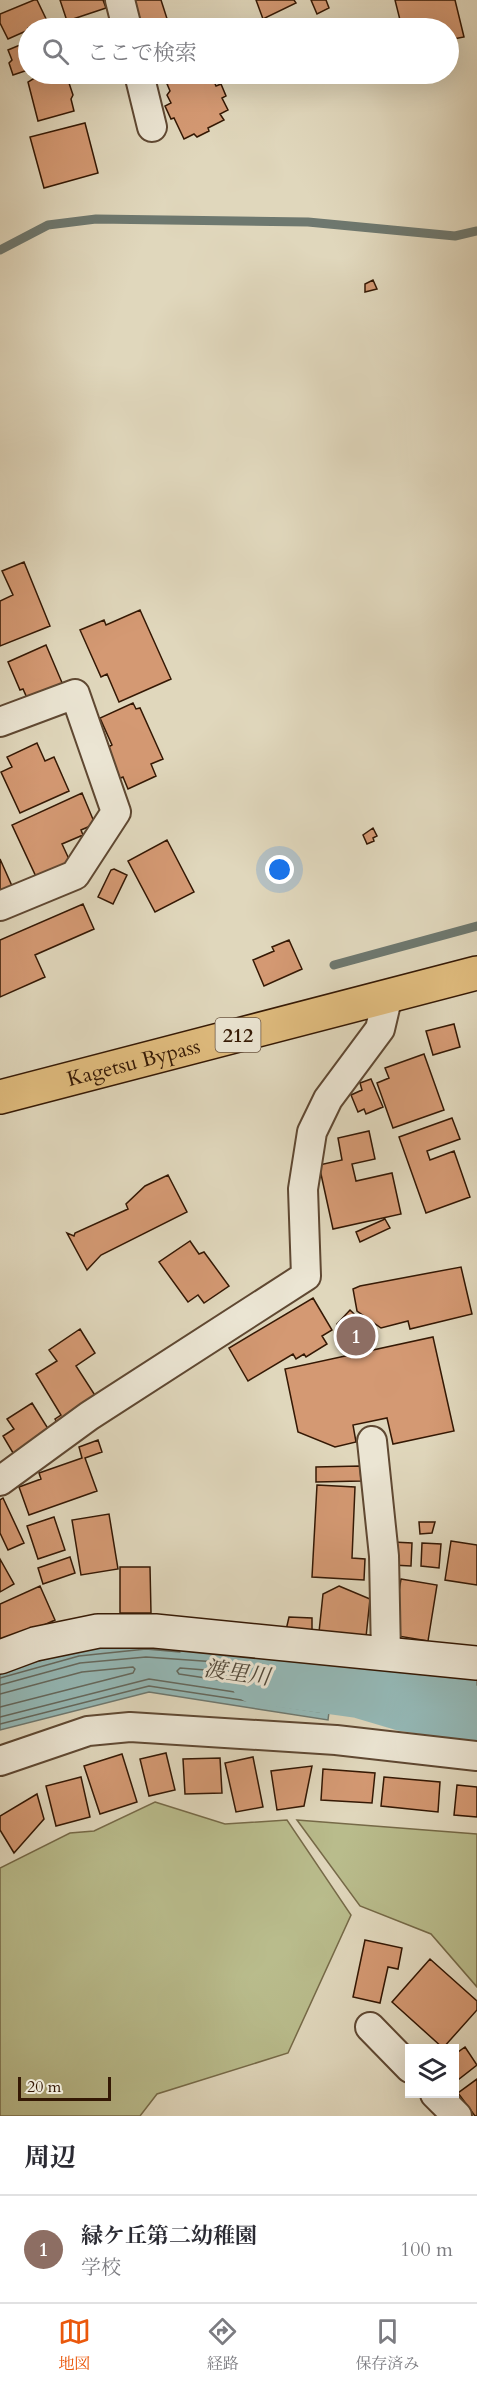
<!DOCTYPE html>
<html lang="ja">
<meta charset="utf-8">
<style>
body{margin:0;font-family:Cardo,"Noto Serif JP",serif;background:#f2f2f3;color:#2b2b33}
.controls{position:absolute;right:18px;bottom:18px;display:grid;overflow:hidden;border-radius:0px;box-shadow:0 6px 24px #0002}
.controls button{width:54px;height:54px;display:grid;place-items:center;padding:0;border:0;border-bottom:2px solid #e1e1e2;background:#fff;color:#2b2b33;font:30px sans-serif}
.scale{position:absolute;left:18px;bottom:15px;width:93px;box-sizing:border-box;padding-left:6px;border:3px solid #341804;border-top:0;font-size:16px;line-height:21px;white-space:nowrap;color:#341804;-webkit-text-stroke:4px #ebe5d3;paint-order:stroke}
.you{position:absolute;left:280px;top:870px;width:21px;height:21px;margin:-15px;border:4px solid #fff;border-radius:50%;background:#1a73e8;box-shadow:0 0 0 9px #1a73e833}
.badge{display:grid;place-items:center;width:39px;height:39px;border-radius:50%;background:#ea580c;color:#fff;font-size:20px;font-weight:700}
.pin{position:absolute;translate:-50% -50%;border:3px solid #fff;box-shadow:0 2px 6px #0006}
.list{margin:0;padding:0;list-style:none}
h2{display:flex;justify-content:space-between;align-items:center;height:78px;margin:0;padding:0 24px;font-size:26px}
h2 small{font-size:20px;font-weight:400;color:#7c7c81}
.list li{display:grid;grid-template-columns:39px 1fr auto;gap:18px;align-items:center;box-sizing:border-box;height:108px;padding:0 24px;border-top:2px solid #e1e1e2}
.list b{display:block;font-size:22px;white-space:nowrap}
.list p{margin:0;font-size:20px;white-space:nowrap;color:#7c7c81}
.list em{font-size:20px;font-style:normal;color:#7c7c81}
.icon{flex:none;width:33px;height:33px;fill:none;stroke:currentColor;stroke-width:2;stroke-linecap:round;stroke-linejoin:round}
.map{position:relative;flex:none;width:477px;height:2116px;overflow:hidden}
.search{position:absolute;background:#fff;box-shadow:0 6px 24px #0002;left:18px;right:18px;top:18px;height:66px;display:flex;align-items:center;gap:15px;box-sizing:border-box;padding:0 21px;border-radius:33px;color:#7c7c81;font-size:22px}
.sheet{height:186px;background:#fff}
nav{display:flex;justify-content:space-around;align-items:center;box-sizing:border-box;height:84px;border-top:2px solid #e1e1e2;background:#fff;font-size:16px;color:#7c7c81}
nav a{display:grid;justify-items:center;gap:3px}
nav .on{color:#ea580c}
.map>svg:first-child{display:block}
.green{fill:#b9bc8c;stroke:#766a48;stroke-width:1.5}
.water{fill:#94b8b6;stroke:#6e786f;stroke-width:1.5}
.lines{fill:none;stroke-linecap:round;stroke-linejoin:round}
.shore{stroke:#64685d;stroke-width:1.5}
.stream{stroke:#6e786f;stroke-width:9}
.river{stroke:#94b8b6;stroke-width:56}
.building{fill:#d49973;stroke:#341804;stroke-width:1.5}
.street-casing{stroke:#5f4832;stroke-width:32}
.secondary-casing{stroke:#341804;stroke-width:36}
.highway-casing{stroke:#341804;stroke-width:36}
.street{stroke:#ebe5d3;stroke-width:28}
.secondary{stroke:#ebe5d3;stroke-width:33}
.highway{stroke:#e0bc7e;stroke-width:33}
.labels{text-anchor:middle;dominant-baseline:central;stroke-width:6;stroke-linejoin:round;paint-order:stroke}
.shield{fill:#ebe5d3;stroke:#6b5642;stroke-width:1.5}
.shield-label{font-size:20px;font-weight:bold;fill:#341804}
.street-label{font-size:21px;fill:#341804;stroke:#ebe5d3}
.water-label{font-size:22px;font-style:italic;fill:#514839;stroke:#ebe5d3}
</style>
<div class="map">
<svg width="477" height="2116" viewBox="0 0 477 2116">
<rect width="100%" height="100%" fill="#e0d7bc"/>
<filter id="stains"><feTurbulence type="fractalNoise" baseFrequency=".00333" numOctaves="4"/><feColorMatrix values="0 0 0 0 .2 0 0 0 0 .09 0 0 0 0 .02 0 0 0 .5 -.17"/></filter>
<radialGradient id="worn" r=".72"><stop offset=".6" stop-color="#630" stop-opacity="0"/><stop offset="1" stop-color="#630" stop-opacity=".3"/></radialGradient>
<!-- green -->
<path class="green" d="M155,1802L225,1824L287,1820L351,1915L288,2053L157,2094L140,2116H0V1868L70,1833L94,1831Z
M297,1820L477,1834V1987L431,1934L360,1906Z"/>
<!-- water -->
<path class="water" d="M146,1643L336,1657L328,1720L149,1692L0,1730V1672L78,1650Z
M356,1660L477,1676V1729L352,1714Z"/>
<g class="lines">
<!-- shore -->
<path class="shore" d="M180,1668L308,1678L310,1680L309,1691L305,1693L179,1674L177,1671Z
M361,1670L359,1706L361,1708L477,1723
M0,1678L79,1656L146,1649L180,1652
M0,1685L80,1663L146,1657L318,1669L320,1672L317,1701L314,1704L149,1679L0,1717
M477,1689L371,1676L368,1678L367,1699L369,1702L477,1715
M0,1694L82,1672L133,1667L135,1669L133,1673L0,1707
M477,1698L380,1686L377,1689L379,1694L477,1706
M0,1724L149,1686L320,1712L323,1710L329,1666"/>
<!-- stream -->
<path class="stream" d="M0,250L48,225L96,219L308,222L455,236L477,231
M334,965L477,926"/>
<!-- river -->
<path class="river" d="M257,1676L359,1690L403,1703L477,1714"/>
</g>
<!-- building -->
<path class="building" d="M34,0H37L49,25L43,28H28V35L26,31L8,39L0,23V14Z
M60,0H103L106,8L67,21Z
M134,0H161L170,28H143Z
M256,0H294L296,3L263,19Z
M311,0H326L329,8L317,14Z
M395,0H455L464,37L448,40V28H402Z
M279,19L283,28H264L263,27Z
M107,23L108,28H81Z
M27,42L28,70L13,75L9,63L12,60L8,50Z
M41,74H66L73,95L71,99L74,111L38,121L28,82Z
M189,74L192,80L211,74L216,86L221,84L226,96L222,98L228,110L220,114L224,120L208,128L209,131L197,137L194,134L184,139L174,118L171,119L165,106L171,103L167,95L170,91L167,84Z
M85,123L98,173L44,188L30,137Z
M373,280L377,289L365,292V284Z
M24,562L50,626L0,646V601L13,595L2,571Z
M140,610L171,679L119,702L107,674L101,677L80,630L104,620L106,625Z
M46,645L66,692L31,707L23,689L20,690L8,662Z
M133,703L136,709L140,708L163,759L151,764L156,776L128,789L123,777L118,779L105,749L112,745L100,718Z
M37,743L45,761L54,757L69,791L20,813L1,772L12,767L7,757Z
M82,793L95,824L81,830L83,835L62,844L75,872L39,883L12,825Z
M373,828L377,836L373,838L374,841L367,844L363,835Z
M167,840L194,892L155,912L128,861Z
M0,859L16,895L0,903Z
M114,869L127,875L113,904L98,897L111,870Z
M83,904L94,929L35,955L45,977L0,997V940Z
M289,940L302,969L264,986L253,960L274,951L272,947Z
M454,1024L460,1047L433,1055L426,1031Z
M424,1054L444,1110L393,1128L377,1083L389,1078L385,1068Z
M371,1079L383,1107L366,1114L364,1109L358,1112L351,1095L362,1090L360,1083Z
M452,1118L460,1139L427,1151L430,1160L454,1151L470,1197L426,1213L399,1137Z
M369,1131L375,1159L352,1164L356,1181L392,1173L401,1214L333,1229L319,1165L342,1160L338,1138Z
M168,1175L187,1212L101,1255L87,1270L67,1233L74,1236L75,1233L128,1209L126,1204L145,1186Z
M385,1219L390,1228L360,1242L356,1232Z
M190,1241L199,1254L204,1252L229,1286L204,1303L198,1295L188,1302L159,1262Z
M461,1267L472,1314L410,1329L408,1321L381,1328L357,1311L353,1289L360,1286Z
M313,1298L332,1330L322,1336L327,1344L306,1357L304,1354L296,1359L293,1354L248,1381L229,1348Z
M350,1310L370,1329L358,1344L337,1324Z
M80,1329L95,1353L76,1366L100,1403L60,1428L55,1419L61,1415L36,1374L57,1361L49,1350Z
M433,1337L454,1431L393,1444L387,1418L353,1425L356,1442L335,1447L298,1432L285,1369Z
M32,1403L52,1435L16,1458L3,1436L14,1429L7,1419Z
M98,1440L102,1452L85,1458L97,1491L29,1515L19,1487L41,1479L39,1473L82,1458L79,1447Z
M360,1466L361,1481L316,1482V1467Z
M317,1485L355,1487L352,1558L365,1559L364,1580L312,1577Z
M3,1498L24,1543L8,1550L0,1533V1500Z
M109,1514L118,1569L81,1575L72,1520Z
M54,1517L65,1550L38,1559L27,1526Z
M419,1522H435L432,1533L420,1534Z
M451,1541L477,1545V1585L445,1580Z
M393,1542L412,1543L411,1566L392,1565Z
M422,1543L441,1544L439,1568L421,1566Z
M70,1557L75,1573L43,1584L38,1568Z
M0,1559L14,1584L0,1592Z
M120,1567H150L151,1613H120Z
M401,1579L437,1585L428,1641L392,1635Z
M40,1586L55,1620L0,1645V1604Z
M339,1586L370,1599L366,1637L319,1632L323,1594Z
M289,1617L312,1618V1631L286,1630Z
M166,1753L175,1790L149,1796L140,1759Z
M122,1754L137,1802L100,1814L84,1766Z
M253,1757L263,1807L236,1812L225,1763Z
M220,1758L222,1793L185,1794L183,1759Z
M312,1766L304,1806L277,1810L271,1771Z
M323,1769L375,1773L372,1803L321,1800Z
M81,1777L90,1817L56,1826L46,1786Z
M384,1777L440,1782L438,1812L381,1806Z
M457,1785L477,1787V1817L454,1815Z
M37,1794L44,1819L14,1853L0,1830V1816Z
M365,1940L402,1948L398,1969L388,1967L380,2003L353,1997Z
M430,1959L477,2001V2010L443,2048L392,2002Z
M465,2047L477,2065L454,2083V2055Z
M477,2079V2116H475L458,2093Z"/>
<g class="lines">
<defs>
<path id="street" d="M120,0L127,28
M139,74L152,127
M0,722L75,694L116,812L75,875L0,906
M372,1441L384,1556L386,1654
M0,1481L89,1416L306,1276L303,1189L312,1132L328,1099L380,1029L388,995
M0,1761L88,1731L130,1727L336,1740L477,1756
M370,2027L410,2068
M435,2094L457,2116"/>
<path id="secondary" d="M0,1657L35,1644L98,1631H155L477,1663"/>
<g id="highway">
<path id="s1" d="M0,1097L477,973"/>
</g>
</defs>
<!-- street casing -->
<use href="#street" class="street-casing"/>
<!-- secondary casing -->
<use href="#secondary" class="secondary-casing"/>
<!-- highway casing -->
<use href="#highway" class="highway-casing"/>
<!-- street -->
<use href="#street" class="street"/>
<!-- secondary -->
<use href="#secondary" class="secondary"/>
<!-- highway -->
<use href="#highway" class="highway"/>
</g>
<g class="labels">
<!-- shield labels -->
<rect class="shield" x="215.5" y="1018" width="45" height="34" rx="4.5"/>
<g class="shield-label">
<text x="238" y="1035">212</text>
</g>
<!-- street labels -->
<g class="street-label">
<text stroke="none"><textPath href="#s1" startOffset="138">Kagetsu Bypass</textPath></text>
</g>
<!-- water labels -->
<g class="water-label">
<text transform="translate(237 1673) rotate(8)">渡里川</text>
</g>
</g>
<rect width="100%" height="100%" filter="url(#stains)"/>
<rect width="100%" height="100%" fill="url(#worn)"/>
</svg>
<div class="controls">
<button><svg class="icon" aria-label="layers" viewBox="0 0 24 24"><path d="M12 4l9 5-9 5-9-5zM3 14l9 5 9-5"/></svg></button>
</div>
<div class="scale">20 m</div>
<div class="you"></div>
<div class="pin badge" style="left:356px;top:1336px;background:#8d6e63">1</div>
<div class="search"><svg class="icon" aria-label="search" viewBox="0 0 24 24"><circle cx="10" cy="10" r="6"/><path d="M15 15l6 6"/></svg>ここで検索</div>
</div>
<section class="sheet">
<h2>周辺<small></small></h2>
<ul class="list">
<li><span class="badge" style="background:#8d6e63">1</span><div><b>緑ケ丘第二幼稚園</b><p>学校</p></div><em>100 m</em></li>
</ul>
</section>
<nav>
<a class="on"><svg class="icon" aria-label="map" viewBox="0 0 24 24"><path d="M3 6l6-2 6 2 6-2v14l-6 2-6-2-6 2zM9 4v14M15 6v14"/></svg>地図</a>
<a><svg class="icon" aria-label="directions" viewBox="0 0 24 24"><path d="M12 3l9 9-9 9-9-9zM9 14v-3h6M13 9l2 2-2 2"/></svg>経路</a>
<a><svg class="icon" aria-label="saved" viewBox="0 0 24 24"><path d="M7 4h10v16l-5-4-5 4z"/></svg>保存済み</a>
</nav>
